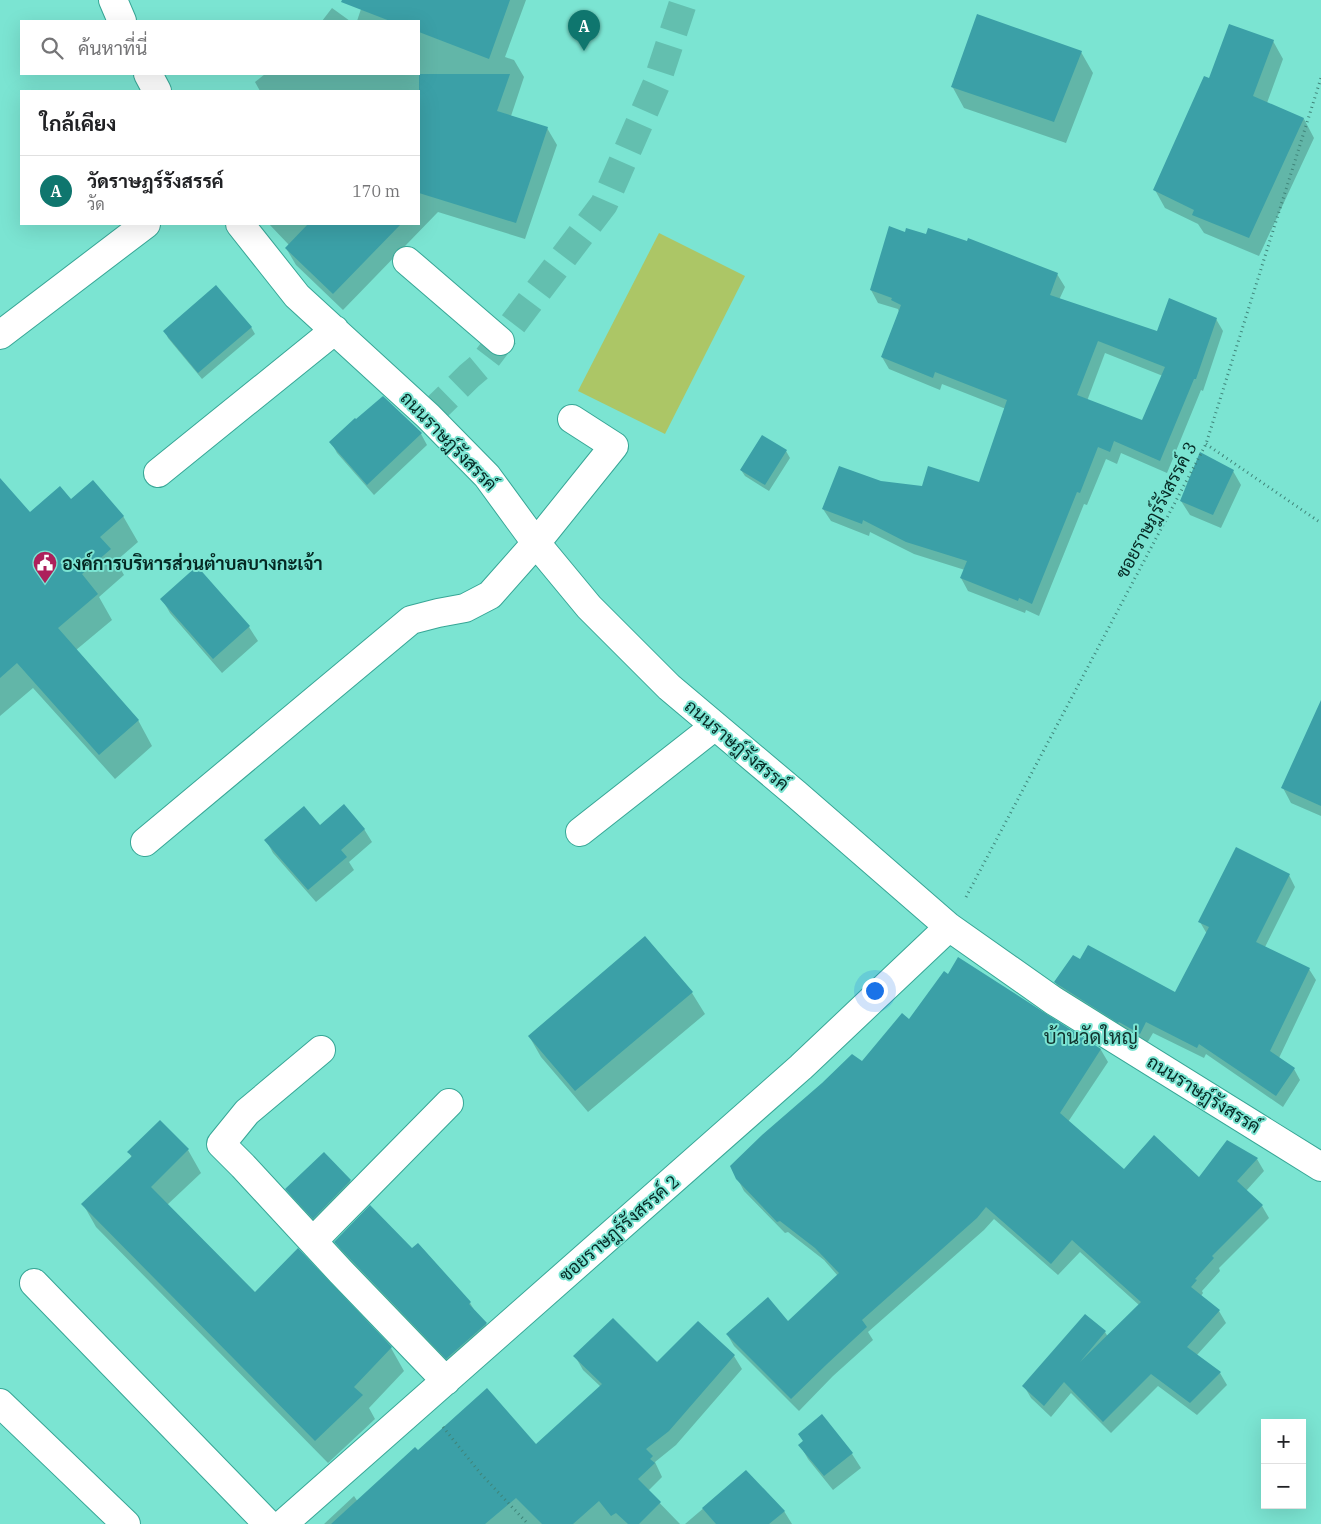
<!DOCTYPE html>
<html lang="th">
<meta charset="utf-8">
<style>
body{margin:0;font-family:"IBM Plex Serif",Sarabun,serif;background:#f2f2f2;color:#202124}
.controls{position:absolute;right:15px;bottom:15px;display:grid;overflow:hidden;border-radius:0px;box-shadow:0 5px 20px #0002}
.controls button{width:45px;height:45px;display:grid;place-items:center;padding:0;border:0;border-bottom:1px solid #e0e0e0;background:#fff;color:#202124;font:25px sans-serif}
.you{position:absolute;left:874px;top:990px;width:18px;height:18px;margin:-12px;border:4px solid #fff;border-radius:50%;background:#1a73e8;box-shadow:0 0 0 8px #1a73e833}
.badge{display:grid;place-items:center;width:32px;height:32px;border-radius:50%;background:#0f766e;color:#fff;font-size:16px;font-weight:700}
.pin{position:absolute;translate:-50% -41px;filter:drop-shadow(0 1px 2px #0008)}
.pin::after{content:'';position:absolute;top:26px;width:18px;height:15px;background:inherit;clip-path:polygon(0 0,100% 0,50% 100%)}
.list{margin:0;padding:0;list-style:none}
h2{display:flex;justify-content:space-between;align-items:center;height:65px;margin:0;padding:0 20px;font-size:21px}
h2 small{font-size:16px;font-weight:400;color:#757577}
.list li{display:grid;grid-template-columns:32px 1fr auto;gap:15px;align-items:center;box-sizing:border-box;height:70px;padding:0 20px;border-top:1px solid #e0e0e0}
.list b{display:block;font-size:19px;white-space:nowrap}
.list p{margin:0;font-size:16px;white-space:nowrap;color:#757577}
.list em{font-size:16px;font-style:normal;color:#757577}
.icon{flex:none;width:28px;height:28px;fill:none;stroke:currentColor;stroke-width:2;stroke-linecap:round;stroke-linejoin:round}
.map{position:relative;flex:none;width:1321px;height:1524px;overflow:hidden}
.search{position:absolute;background:#fff;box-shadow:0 5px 20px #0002;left:20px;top:20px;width:400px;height:55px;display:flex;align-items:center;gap:12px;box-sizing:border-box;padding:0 18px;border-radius:0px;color:#757577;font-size:19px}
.panel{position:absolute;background:#fff;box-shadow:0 5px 20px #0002;left:20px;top:90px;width:400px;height:135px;border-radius:0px}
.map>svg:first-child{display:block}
.green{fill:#acc666}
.shadow{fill:#0003;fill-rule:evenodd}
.building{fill:#3ba0a7;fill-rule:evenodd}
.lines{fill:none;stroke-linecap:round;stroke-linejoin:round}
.minor-tunnel{stroke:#63bfaf;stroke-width:28;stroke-dasharray:28 14;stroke-linecap:butt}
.minor-casing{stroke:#37a696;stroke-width:30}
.path{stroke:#3f8479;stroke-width:3;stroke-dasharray:1 4;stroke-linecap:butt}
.minor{stroke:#fff;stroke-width:28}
.labels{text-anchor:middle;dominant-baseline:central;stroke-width:4;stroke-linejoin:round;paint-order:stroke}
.street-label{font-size:18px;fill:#052924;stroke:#7be4d2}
.poi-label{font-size:18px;font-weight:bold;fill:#052924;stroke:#7be4d2;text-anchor:start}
.quarter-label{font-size:20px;fill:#11332e;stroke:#7be4d2}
</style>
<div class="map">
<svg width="1321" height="1524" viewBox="0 0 1321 1524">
<rect width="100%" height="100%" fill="#7be4d2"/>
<!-- green -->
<path class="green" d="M659,233L745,276L665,434L578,391Z"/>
<!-- shadow -->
<path class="shadow" d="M364,0H526L505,57L514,60L524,77L511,116L547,128L557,145L525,239L438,212L343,310L296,265L286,248L289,245L269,224H419V91H260L255,82L265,74H419V21H357Z
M332,8L350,21H322Z
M1273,41L1283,59L1267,103L1304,119L1314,138L1259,256L1204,233L1198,224L1165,208L1155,190L1210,79Z
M1081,52L1093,73L1066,143L964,108L952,86Z
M906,233L1057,274L1065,287L1059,300L1157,332L1216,319L1223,331L1203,391L1201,390L1167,473L1121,453L1117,464L1106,459L1087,505L1084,504L1039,616L1026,610L1025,613L968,591L961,578L965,570L914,554L870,532L869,536L831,521L823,509L881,482L923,487L980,483L1006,409L942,384L940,390L889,369L882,357L899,312L898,309L878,303L871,290ZM1105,353L1163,376L1143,422L1087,401Z
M251,327L255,334L202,379L168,338L165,331Z
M383,398L421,434L427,445L374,495L337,453L331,442Z
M786,451L790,458L769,491L745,476L741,470Z
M1233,471L1241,485L1221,528L1190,515L1181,501Z
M71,501L123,516L138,542L116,561L124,575L99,597L112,620L76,650L138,720L152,746L115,779L33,688L0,716V508L30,514Z
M197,568L249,627L258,641L222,673L170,613L162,599Z
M1321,745V816L1291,803L1283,788Z
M320,827L364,829L372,842L349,862L354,870L316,902L273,853L266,840Z
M1289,875L1295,887L1265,947L1309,969L1316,980L1279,1058L1294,1069L1300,1080L1283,1107L1206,1054L1204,1058L1153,1033L1146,1045L1062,993L1055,982L1080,961L1175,994L1207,934L1200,922Z
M645,937L692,993L705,1014L588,1112L541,1057L529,1036Z
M958,959L1101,1050L1108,1062L1068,1122L1124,1171L1199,1179L1257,1159L1264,1171L1246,1191L1262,1206L1269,1218L1219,1268L1220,1271L1202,1291L1203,1293L1201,1296L1219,1311L1226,1323L1196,1356L1220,1373L1227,1385L1197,1415L1158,1386L1111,1433L1071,1393L1051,1417L1031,1398L1024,1386L1105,1332L1108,1337L1139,1305L1080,1252L1058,1275L994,1219L984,1230L868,1332L873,1340L833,1376L799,1411L734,1346L727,1334L788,1322L838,1276L824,1260L788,1232L785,1233L744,1191L737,1178L862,1062L909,1021L949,975Z
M188,1150L201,1173L167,1205L255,1294L391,1348L404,1371L369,1408L375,1419L328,1463L96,1227L83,1204L132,1158L129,1152Z
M350,1181L358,1195L322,1232L295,1203L287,1189Z
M336,1242L412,1250L418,1245L470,1303L476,1313L486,1324L491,1333L452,1367L341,1251Z
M575,1356L657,1364L734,1356L742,1369L676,1445L655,1462L662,1477L648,1491L680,1524H324L354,1496L358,1502L418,1452L536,1446L601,1387L583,1370Z
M822,1416L852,1454L861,1468L833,1490L808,1459L800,1445Z
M746,1472L784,1511L792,1524H685Z"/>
<!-- building -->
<path class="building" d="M342,0H510L489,59L419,32V21H390L341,2Z
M977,14L1082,51L1054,122L951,87Z
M1229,24L1274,40L1253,96L1304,118L1249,238L1192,215L1194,210L1153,190L1204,76L1209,78Z
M419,74H510L497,111L548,127L516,223L419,193Z
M308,224H401L333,294L285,248Z
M889,226L905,232L906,228L926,234L928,228L967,241L968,238L1058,273L1050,295L1157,331L1169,298L1217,318L1196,379H1194L1160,461L1114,441L1110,452L1098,447L1080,493L1077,492L1032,604L1019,598L1018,601L960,578L967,561L906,542L863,520L862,524L822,509L839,466L881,481L922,486L928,466L979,482L1007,400L935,372L933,378L881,357L901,305L891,300L892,298L870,290ZM1098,341L1165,367L1142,420L1077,395Z
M216,285L252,327L198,373L163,331Z
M383,396L422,433L367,485L329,442L355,418L356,419Z
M762,435L787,450L765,485L740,470Z
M1200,452L1234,470L1213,515L1180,501Z
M0,478L30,512L60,486L71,499L93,480L124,516L100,537L111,549L82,574L98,594L58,628L139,720L99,755L17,663L0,678Z
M197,566L250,626L213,659L160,599Z
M1321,700V806L1281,788Z
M344,804L365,829L341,850L347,857L308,890L264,840L304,806L320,825Z
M1236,847L1290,874L1256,942L1310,968L1270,1051L1295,1068L1276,1096L1199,1044L1197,1048L1146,1022L1140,1034L1119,1022L1118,1023L1054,982L1073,955L1080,959L1088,945L1175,992L1209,927L1198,922Z
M645,936L693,992L575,1091L528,1036Z
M958,957L1101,1049L1060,1113L1124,1169L1154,1135L1199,1177L1227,1140L1258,1158L1237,1181L1263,1205L1212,1256L1214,1258L1195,1279L1197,1280L1191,1287L1220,1310L1187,1347L1221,1372L1190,1403L1151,1374L1103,1422L1064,1382L1044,1406L1022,1386L1085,1314L1106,1331L1080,1362L1141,1302L1072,1240L1051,1264L986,1207L977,1218L862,1320L867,1327L827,1364L791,1399L726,1334L768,1297L788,1321L839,1273L815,1248L780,1221L777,1222L736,1179L730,1166L762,1135L822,1083L852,1054L862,1061L902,1013L909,1019L944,971L948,974Z
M160,1120L189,1149L151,1187L255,1292L298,1248L392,1347L354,1387L363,1395L315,1441L81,1204L132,1156L127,1152Z
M324,1152L351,1180L313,1219L285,1189Z
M370,1205L412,1248L418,1243L471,1302L469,1304L487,1323L446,1359L334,1242Z
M613,1318L657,1362L698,1321L735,1355L669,1431L646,1449L653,1456L650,1459L655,1463L638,1479L661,1502L639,1524H628L616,1513L611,1516L599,1501L573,1524H542L516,1498L485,1524H331L415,1447L418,1450L487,1388L536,1444L602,1384L573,1356Z
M822,1414L853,1453L824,1476L798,1445L803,1441L798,1434Z
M746,1470L785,1511L769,1524H716L702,1508Z"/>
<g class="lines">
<!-- minor-tunnel -->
<path class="minor-tunnel" d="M428,416L469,376L481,366L604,204L656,85L684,0"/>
<defs>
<path id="minor" d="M113,0L122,21
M148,74L157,91
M240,224L297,296L428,416L487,476L536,543L589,607L669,687L796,794L949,927L1054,1001L1321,1167
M407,261L500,341
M0,335L146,224
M158,473L335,330
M580,832L715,726
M145,842L411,620L438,613L465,608L490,595L536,543L614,446L572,419
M321,1050L247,1112L221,1144L243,1166L341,1272L446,1381
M313,1241L449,1103
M34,1283L268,1524
M0,1403L126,1524
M283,1524L801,1067L949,927"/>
</defs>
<!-- minor casing -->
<use href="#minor" class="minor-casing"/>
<!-- path -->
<path class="path" d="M1206,444L1321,523
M966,897L1206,444L1321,78
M443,1427L481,1474L528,1524"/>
<!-- minor -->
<use href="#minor" class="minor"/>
</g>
<!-- icons -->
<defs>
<symbol id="civic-pin" viewBox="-11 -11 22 30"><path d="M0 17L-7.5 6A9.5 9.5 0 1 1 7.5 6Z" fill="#ad205b" stroke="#7be4d2"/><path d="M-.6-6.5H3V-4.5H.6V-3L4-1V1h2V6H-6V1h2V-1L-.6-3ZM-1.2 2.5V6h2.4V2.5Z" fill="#fff"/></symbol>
</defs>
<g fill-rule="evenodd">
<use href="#civic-pin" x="31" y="549" width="28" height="38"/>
</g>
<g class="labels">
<!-- street labels -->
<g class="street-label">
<text transform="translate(449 441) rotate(46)">ถนนราษฎ์รังสรรค์</text>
<text transform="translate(1156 510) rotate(-62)">ซอยราษฎร์รังสรรค์ 3</text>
<text transform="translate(737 745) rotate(40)">ถนนราษฎ์รังสรรค์</text>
<text transform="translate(1204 1094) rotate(32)">ถนนราษฎ์รังสรรค์</text>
<text transform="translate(619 1228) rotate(-41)">ซอยราษฎร์รังสรรค์ 2</text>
</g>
<!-- poi labels -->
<g class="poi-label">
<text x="62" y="563">องค์การบริหารส่วนตำบลบางกะเจ้า</text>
</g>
<!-- quarter labels -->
<g class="quarter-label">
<text x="1091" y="1036">บ้านวัดใหญ่</text>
</g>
</g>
</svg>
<div class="controls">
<button>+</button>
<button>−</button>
</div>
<div class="you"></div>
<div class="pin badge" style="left:584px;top:51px">A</div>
<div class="search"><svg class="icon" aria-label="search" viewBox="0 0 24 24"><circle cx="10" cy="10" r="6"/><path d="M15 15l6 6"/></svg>ค้นหาที่นี่</div>
<section class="panel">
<h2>ใกล้เคียง<small></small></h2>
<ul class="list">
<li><span class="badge">A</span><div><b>วัดราษฎร์รังสรรค์</b><p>วัด</p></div><em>170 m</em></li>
</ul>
</section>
</div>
